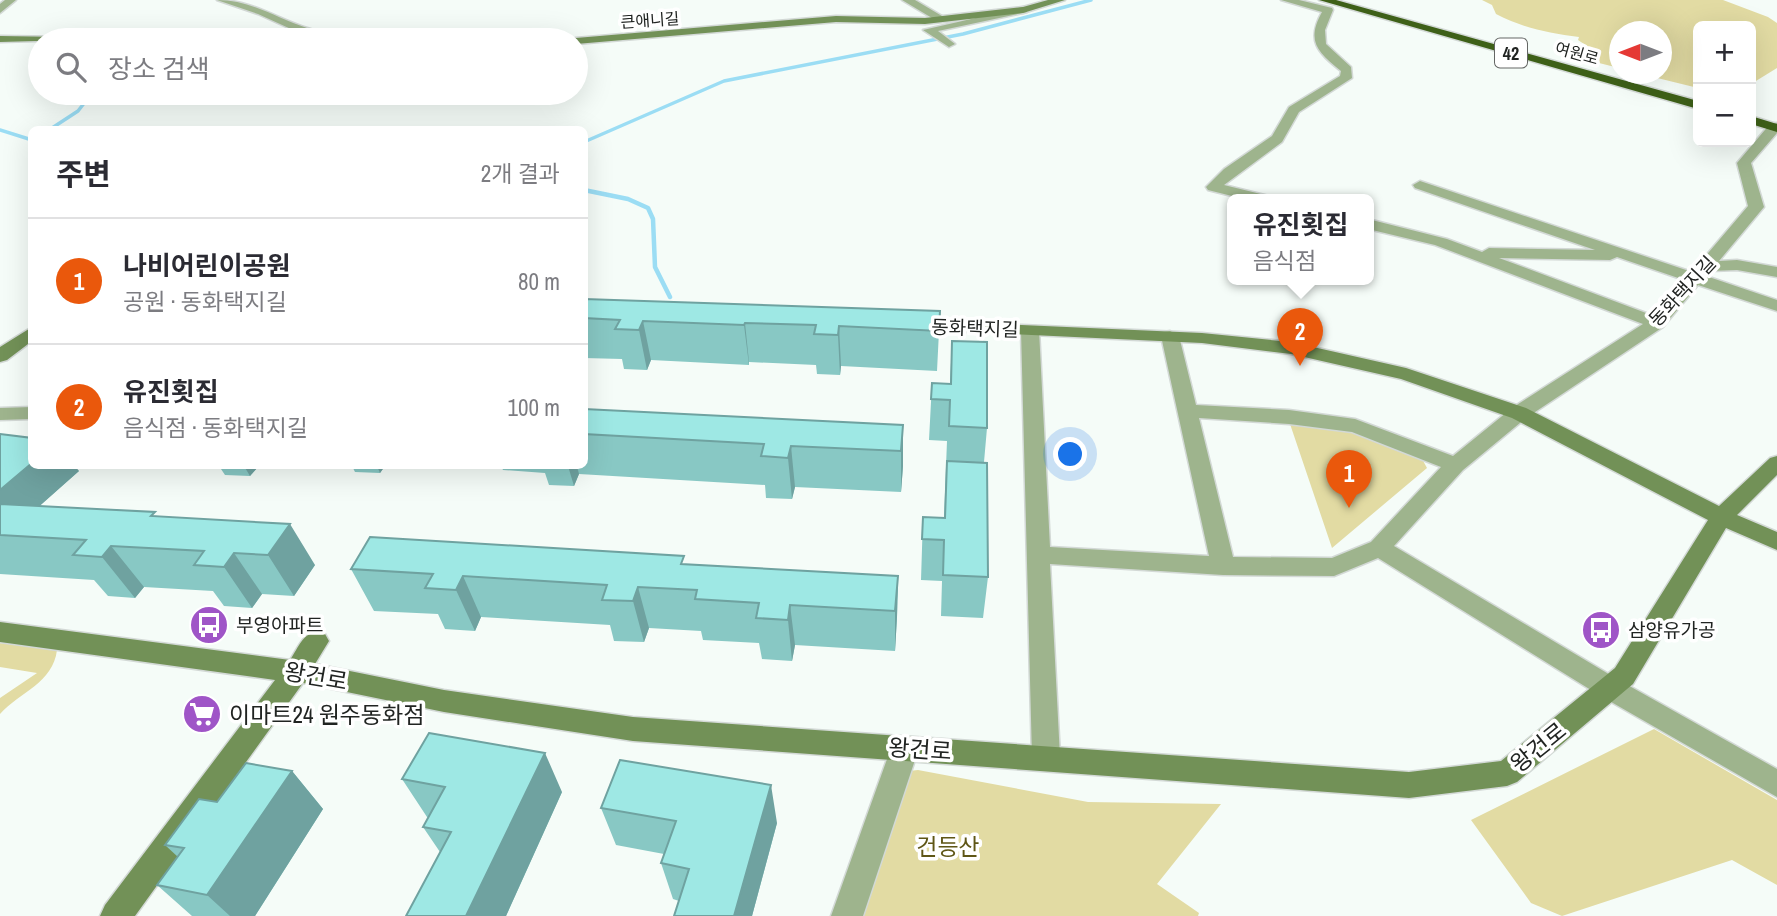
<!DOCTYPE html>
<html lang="ko">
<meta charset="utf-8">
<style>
body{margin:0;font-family:"Archivo Narrow","Noto Sans KR",sans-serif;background:#f2f2f3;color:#2b2b33}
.controls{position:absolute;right:21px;top:21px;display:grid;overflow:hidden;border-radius:10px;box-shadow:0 7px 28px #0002}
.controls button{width:63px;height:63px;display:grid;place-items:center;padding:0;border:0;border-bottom:2px solid #e1e1e2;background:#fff;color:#2b2b33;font:35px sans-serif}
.compass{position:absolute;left:1609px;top:21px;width:63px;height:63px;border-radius:50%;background:#fff;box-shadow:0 7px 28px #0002;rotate:270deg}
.you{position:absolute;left:1071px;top:455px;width:24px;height:24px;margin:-18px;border:5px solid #fff;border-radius:50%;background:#1a73e8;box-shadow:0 0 0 10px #1a73e833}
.badge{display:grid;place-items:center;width:46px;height:46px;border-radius:50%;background:#ea580c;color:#fff;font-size:23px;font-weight:700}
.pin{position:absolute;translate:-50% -58px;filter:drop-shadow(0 2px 4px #0008)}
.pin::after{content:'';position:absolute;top:37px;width:24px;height:21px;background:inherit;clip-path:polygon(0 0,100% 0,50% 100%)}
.popup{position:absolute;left:1227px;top:194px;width:147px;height:91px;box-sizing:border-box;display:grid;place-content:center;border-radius:10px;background:#fff;filter:drop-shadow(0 2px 5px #0005);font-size:23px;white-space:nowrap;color:#7c7c81}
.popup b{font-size:26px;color:#2b2b33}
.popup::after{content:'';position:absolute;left:50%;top:100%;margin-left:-14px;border:14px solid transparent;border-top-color:#fff}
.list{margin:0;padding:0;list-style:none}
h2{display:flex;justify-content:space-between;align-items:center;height:91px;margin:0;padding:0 28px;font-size:30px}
h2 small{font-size:23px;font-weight:400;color:#7c7c81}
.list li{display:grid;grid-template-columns:46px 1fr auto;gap:21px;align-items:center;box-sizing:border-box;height:126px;padding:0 28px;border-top:2px solid #e1e1e2}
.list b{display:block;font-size:26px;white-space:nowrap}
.list p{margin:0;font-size:23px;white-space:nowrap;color:#7c7c81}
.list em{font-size:23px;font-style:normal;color:#7c7c81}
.icon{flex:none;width:38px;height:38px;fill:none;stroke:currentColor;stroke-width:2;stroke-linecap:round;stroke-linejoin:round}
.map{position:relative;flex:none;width:1777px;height:916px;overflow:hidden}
.search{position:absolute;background:#fff;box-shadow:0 7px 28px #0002;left:28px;top:28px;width:560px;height:77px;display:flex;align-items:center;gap:18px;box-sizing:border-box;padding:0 24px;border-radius:38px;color:#7c7c81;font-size:26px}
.panel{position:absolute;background:#fff;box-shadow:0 7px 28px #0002;left:28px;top:126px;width:560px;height:343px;border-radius:10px}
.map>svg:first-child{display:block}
.green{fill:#e2dba3}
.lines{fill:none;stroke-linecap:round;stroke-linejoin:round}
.stream-far1{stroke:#9bddf4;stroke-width:3.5}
.stream{stroke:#9bddf4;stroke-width:4.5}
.street-casing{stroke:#d3d9d6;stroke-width:3}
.secondary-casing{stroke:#d3d9d6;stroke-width:3}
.highway-casing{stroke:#d3d9d6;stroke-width:3}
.street{fill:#9eb48d;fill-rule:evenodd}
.secondary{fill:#729157;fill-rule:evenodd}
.highway{fill:#3e6018;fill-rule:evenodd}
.wall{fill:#88c8c4}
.shaded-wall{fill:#6fa2a0}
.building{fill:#9ee8e4;stroke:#6fa2a0;stroke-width:2}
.labels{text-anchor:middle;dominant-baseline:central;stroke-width:7;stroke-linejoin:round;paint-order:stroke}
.far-street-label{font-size:16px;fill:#212422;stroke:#fff}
.shield{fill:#fff;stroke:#646664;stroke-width:2}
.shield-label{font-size:18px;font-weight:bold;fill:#212422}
.street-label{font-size:19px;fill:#212422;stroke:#fff}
.poi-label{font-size:19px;fill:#212422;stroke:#fff;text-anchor:start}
.near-street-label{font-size:23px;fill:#212422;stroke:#fff}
.near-poi-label{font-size:23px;fill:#212422;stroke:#fff;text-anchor:start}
.near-park-label{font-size:23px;fill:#5f5616;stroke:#fff}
</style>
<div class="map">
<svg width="1777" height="916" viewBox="0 0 1777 916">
<rect width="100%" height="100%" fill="#f5fcf8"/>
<!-- green -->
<path class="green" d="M1482,0H1723L1768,17L1777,23V68L1751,84V26H1698V88L1641,74H1662V32H1620L1619,68L1575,57L1576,53L1593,50L1578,40L1579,37C1548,33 1523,28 1496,14L1492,5Z
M1289,421L1374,437L1421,457L1427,468L1332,548Z
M0,643L57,650C53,683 20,692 0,714V698L37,673L0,667Z
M1654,729L1777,800V885L1732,860L1562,916L1531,903L1471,820Z
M918,770L1088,802L1221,804L1157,884L1199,913L1198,916H845L909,771Z"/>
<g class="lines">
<!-- stream-far1 -->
<path class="stream-far1" d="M0,130L32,140
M49,130L78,111L92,93
M584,142L724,81L963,34L1091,0"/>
<!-- stream -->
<path class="stream" d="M584,190L628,199L648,208L653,219L655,267L670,297"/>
<defs>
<path id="street" d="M5,0H16L0,13V4Z
M217,0C251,0 276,18 307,28C322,34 341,34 357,37L363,40H337L302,34L258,14Z
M902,0H915L947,19L937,21Z
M1281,0H1299L1332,8L1333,10L1325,30L1326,44L1351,67L1352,78L1299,112L1282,142L1224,185L1273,197L1275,200H1248L1208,190L1206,187L1224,169L1272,136L1289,107L1340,76L1341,71C1317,52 1306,41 1322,12Z
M1023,7L1027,8V12L938,31L955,44L949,47L923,30Z
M1777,123V133L1751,163L1764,207L1719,261L1737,260L1777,267V277L1737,270L1710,271L1706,276L1777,300V311L1698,285L1663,327L1526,418L1463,470L1394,546L1617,679L1777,769V797L1599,695L1378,558L1334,576L1223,575L1050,564L1060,757L1056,766L1046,770L1036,766L1032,757L1021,330L1024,326H1036L1039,330L1050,547L1209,556L1161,336L1164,332L1170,331L1179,336L1196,405L1289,410L1355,419L1453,456L1512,408L1643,324L1435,245L1368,229V219L1447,239L1482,252L1489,248L1595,250L1415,188L1413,185L1420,181L1692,272L1748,206L1737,163L1770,124ZM1617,257L1684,280L1654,316L1499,258L1610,260ZM1199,418L1289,424L1352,432L1441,467L1371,542L1332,558L1233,557Z
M32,407V419L0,420V408Z
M905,736L915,739L919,748L863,916H831L891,748L895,739Z"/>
<path id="secondary" d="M1048,0H1065L1023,13L925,24L836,22L576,44V40H571L576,38L836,16L925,18L1023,7Z
M0,36L65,37L71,40L0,42Z
M912,320L1202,333L1291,342L1406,368L1526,408L1719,506L1770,458L1777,456V475L1737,515L1777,532V550L1726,528L1633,684L1517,782L1507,786L1409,798L633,741L444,712L303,683L135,916H100L105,905L275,680L0,642V622L290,660C300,645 305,627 325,634L329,641L315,664L444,690L633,717L1409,772L1501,761L1615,668L1708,520L1512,418L1401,379L1291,354L1202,343L906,329L903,325Z
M32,327V341L7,360L0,362V347Z"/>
<path id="highway" d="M1319,0H1336L1698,101V109Z
M1751,116L1777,124V132L1751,124Z"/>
</defs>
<!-- street casing -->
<use href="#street" class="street-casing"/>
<!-- secondary casing -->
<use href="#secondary" class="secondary-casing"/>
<!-- highway casing -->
<use href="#highway" class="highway-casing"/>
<!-- street -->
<use href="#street" class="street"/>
<!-- secondary -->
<use href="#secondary" class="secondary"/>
<!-- highway -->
<use href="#highway" class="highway"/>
</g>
<!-- wall -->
<path class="wall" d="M584,299L940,311L937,371L841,366L840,375L817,374L816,365L749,362V365L651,360L647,370L624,369L622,359L584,358Z
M952,341L987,428L984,462L988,577L983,618L941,616L942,581L921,580L923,517L944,518L947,441L929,440L932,383L950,384Z
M584,409L903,425V466L901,492L795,487L792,499L766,498L765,485L579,474L574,486L549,485L545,473L503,470L501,466H584Z
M0,434L79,471L39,506L158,516L315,565L294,596L262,594L252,608L224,606L213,591L144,587L135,598L108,596L94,580L0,574Z
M219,466H259L250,476L225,475Z
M282,466H312L311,467Z
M352,466H385L380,473L355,472Z
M685,564L898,576L897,617L895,651L795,645L792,661L762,659L759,643L703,640L701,631L649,628L644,642L614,641L610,625L481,617L475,631L445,629L438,614L374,611L351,569Z
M292,771L323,809L255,916H192L157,885L178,857L165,845L217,802Z
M402,779L562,792L506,916H406L440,852L423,827L429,818L427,817Z
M601,808L777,823L752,916H674L679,901L673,899L661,863L664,854L616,845Z"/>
<!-- shaded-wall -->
<path class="shaded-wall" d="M643,321L651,360L647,370L639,330Z
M745,323L749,362V365L744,325Z
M839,326L841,366L840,375L838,335Z
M903,425V466L901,492V451Z
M791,446L795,487L792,499L788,458Z
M32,463V466H75L79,471L6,536L0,535V490Z
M244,466H259L250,476Z
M377,466H385L380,473Z
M568,466H577L579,474L574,486Z
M290,524L315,565L294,596L268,555Z
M111,546L144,587L135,598L102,557Z
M234,553L262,594L252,608L224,567Z
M463,576L481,617L475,631L456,590Z
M898,576L897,617L895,651V611Z
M638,587L649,628L644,642L633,601Z
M790,605L795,645L792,661L788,620Z
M545,753L562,792L506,916H466Z
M292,771L323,809L255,916H230L207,895Z
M771,785L777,823L752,916H734Z"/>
<!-- building -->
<path class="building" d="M584,299L940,311L939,331L839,326L838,335L814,334L816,325L745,323L744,325L643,321L639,330L615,329L620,320L584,318Z
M952,341L987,342V428L949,426L950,400L931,399L932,383L951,384Z
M584,409L903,425L901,451L791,446L788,458L761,456L764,444L584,434Z
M0,434L32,438V463L0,490Z
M947,461L987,463L988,577L943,575L944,540L922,539L923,517L945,518Z
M0,504L155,512L151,516L290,524L268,555L234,553L224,567L194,565L204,551L111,546L102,557L73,555L86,540L0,535Z
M370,537L684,556L681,564L898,576L895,611L790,605L788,620L756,618L759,603L695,599L697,590L638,587L633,601L602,600L607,585L463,576L456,590L425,588L433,574L351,569Z
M429,733L545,753L466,916H406L451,832L423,827L445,787L402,779Z
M620,760L771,785L734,916H674L689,869L661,863L676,821L601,808Z
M246,763L292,771L207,895L157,885L184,848L165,845L199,799L217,802Z"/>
<!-- icons -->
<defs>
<symbol id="bus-disc" viewBox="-11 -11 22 22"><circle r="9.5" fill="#9f55c7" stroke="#fff"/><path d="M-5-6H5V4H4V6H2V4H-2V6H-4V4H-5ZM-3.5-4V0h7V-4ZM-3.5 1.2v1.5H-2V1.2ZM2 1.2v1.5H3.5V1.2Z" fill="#fff"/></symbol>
<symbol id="supermarket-disc" viewBox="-11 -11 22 22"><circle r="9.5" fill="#9f55c7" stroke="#fff"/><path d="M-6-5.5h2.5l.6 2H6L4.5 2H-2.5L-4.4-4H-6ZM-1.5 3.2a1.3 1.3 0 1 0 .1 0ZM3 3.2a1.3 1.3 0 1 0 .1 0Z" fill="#fff"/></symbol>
</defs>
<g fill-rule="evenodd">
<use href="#bus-disc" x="187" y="603" width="44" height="44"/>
<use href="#bus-disc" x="1579" y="608" width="44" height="44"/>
<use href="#supermarket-disc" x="180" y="692" width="44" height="44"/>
</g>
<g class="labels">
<!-- far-street labels -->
<g class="far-street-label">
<text transform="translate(650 20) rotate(-4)">큰애니길</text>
<text transform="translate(1577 53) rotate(16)">여원로</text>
</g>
<!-- shield labels -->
<rect class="shield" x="1495" y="38.5" width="32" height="29" rx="5"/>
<g class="shield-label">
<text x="1511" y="53">42</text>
</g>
<!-- street labels -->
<g class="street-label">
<text transform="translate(1682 291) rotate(-47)">동화택지길</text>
<text transform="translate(975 328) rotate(2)">동화택지길</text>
</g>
<!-- poi labels -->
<g class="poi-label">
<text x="236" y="625">부영아파트</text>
<text x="1628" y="630">삼양유가공</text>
</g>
<!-- near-street labels -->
<g class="near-street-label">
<text transform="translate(316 676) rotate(10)">왕건로</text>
<text transform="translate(1538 747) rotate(-39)">왕건로</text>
<text transform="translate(920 749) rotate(4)">왕건로</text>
</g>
<!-- near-poi labels -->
<g class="near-poi-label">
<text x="229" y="714">이마트24 원주동화점</text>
</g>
<!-- near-park labels -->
<g class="near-park-label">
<text x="948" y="846">건등산</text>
</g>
</g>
</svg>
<div class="controls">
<button>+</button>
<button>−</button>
</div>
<svg class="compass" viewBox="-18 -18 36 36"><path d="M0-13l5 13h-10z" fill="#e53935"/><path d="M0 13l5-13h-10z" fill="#7c7c81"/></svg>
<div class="you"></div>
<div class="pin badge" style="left:1349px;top:508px">1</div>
<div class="pin badge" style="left:1300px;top:366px">2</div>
<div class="popup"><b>유진횟집</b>음식점</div>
<div class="search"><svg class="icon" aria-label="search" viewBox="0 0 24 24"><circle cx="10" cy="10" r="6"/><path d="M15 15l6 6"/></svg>장소 검색</div>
<section class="panel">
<h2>주변<small>2개 결과</small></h2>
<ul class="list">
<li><span class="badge">1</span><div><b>나비어린이공원</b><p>공원 · 동화택지길</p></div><em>80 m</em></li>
<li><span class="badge">2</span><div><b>유진횟집</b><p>음식점 · 동화택지길</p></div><em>100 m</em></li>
</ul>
</section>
</div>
